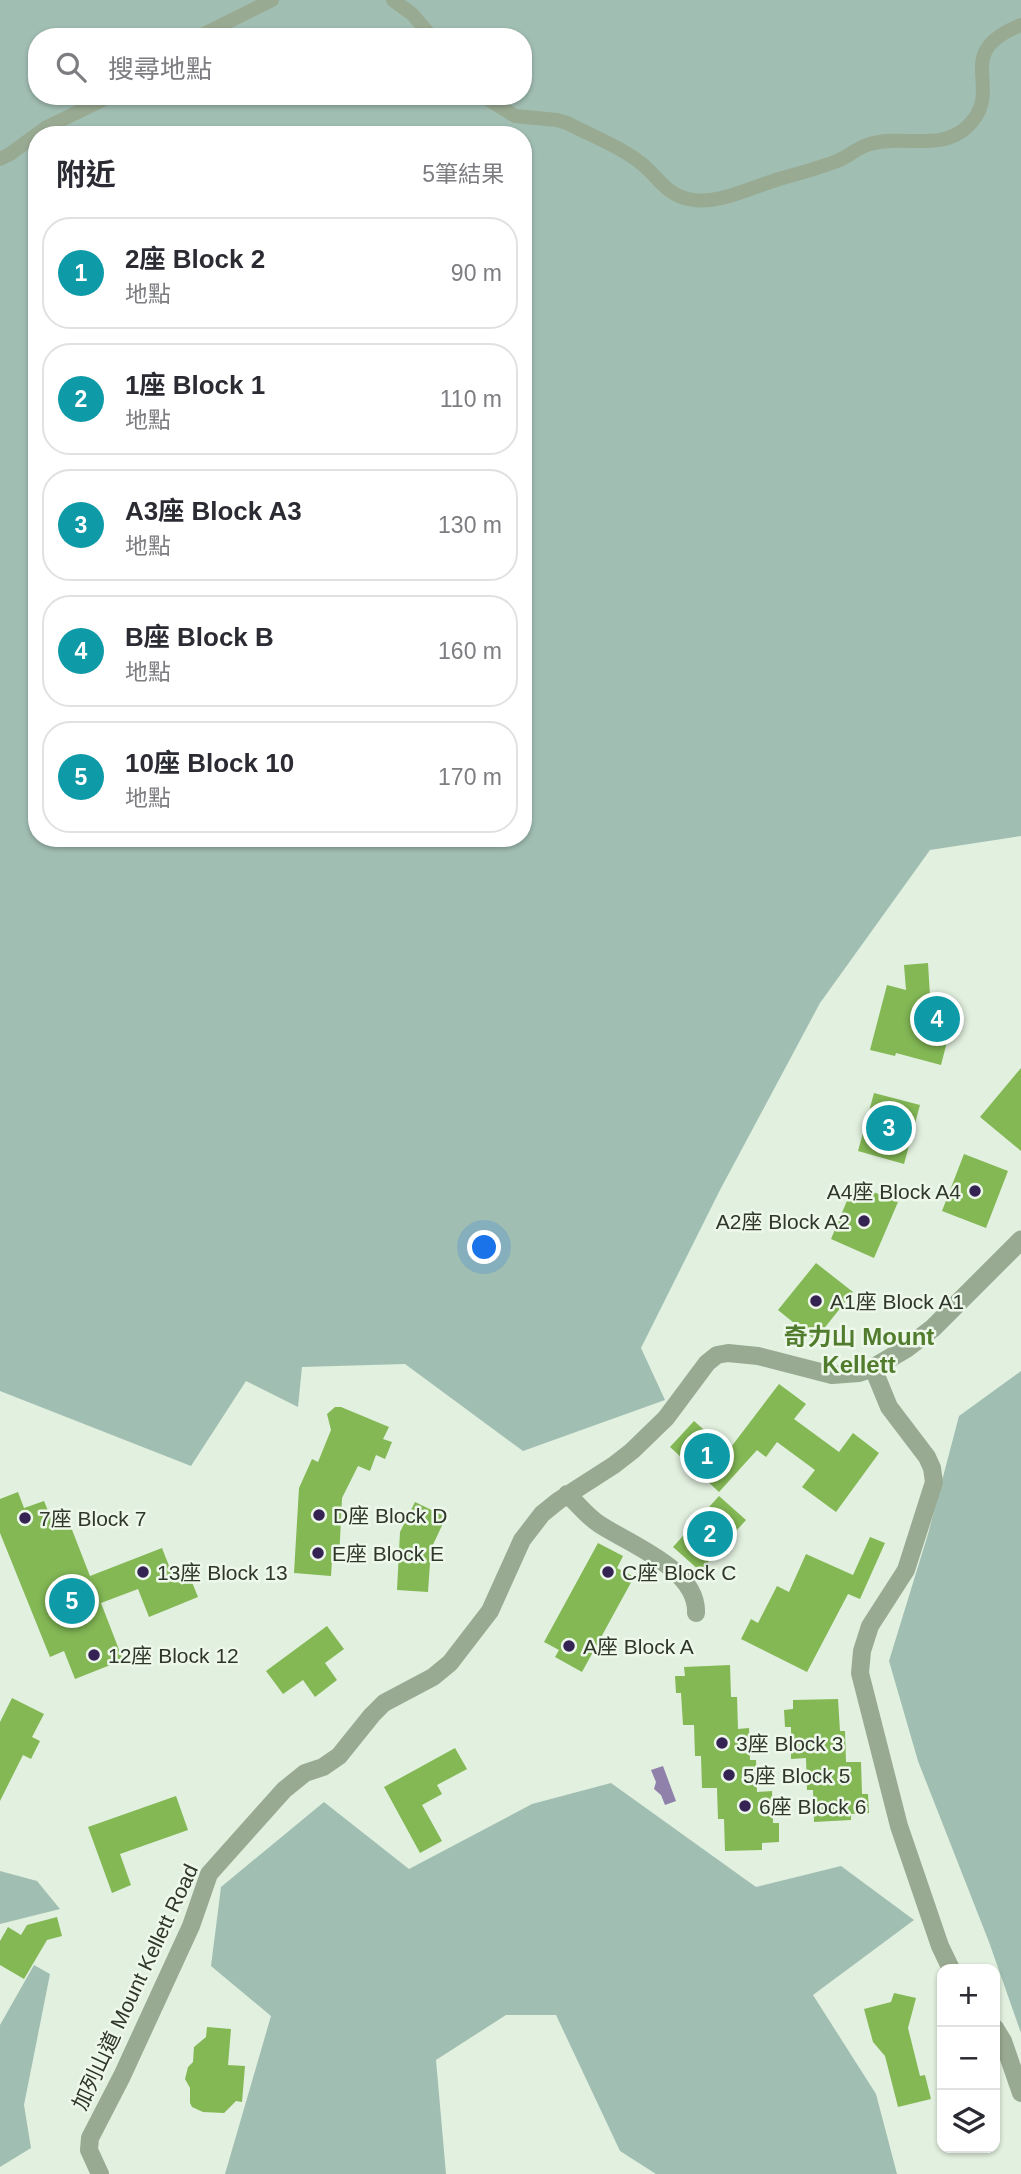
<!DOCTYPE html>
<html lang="zh-TW">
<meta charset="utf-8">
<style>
body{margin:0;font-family:Arial,"Noto Sans TC",sans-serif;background:#f2f2f3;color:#2b2b33}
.controls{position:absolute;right:21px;bottom:21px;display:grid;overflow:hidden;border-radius:14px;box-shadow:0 2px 5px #0004}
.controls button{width:63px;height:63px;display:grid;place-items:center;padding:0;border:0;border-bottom:2px solid #e1e1e2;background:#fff;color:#2b2b33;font:35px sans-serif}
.you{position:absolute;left:485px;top:1248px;width:24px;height:24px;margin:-18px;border:5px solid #fff;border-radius:50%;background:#1a73e8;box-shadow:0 0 0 10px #1a73e833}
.badge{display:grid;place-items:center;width:46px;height:46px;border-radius:50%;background:#352453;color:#fff;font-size:23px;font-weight:700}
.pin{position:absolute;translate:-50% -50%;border:4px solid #fff;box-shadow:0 2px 7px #0006}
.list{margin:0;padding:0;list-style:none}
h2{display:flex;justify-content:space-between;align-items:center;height:91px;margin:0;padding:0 28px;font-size:30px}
h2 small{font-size:23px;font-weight:400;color:#7c7c81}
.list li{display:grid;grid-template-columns:46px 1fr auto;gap:21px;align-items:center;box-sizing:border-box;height:112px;margin:0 14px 14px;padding:0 14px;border:2px solid #e1e1e2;border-radius:28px}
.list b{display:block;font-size:26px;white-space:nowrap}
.list p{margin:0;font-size:23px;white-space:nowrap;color:#7c7c81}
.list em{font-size:23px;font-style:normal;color:#7c7c81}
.icon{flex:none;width:38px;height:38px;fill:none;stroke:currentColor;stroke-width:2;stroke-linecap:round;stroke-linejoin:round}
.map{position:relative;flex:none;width:1021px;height:2174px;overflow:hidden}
.search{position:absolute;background:#fff;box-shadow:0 2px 5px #0004;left:28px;top:28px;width:504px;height:77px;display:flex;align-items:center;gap:18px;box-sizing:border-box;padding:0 24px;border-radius:28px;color:#7c7c81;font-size:26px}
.panel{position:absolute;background:#fff;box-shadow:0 2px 5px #0004;left:28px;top:126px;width:504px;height:721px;border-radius:28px}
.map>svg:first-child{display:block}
.green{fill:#a1beb3;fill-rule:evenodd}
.water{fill:#8f81aa}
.building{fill:#83b855}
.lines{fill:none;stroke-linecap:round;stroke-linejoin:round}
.pedestrian{stroke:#99aa92;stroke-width:14}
.minor{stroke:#99aa92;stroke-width:18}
.tertiary{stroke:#99aa92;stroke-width:19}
.poi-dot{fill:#352453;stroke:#edf8eb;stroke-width:2.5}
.labels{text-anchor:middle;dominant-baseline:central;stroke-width:5;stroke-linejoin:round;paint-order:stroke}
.poi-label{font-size:21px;fill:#2f362a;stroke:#edf8eb;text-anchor:start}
.street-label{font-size:21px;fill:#2f362a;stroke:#edf8eb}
.quarter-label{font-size:24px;font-weight:bold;fill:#517c2d;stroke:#edf8eb}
</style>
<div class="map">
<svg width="1021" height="2174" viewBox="0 0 1021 2174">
<rect width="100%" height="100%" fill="#e2f0df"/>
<!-- green -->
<path class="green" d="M0,0H1021V836L930,850L820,1003L720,1190L641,1348L665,1400L523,1451L405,1364L302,1367L298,1407L246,1381L191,1466L0,1391ZM37,37H523V96H37ZM37,135H523V838H37Z
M1021,1371V2033L989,1942L918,1761L889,1661L928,1534L959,1416Z
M611,1783L756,1887L841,1866L914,1920L813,1995L876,2094L897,2174H656L620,2151L556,2015H506L436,2060L446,2174H225L271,2016L211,1966L221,1887L324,1802L409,1869L532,1804Z
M0,1871L37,1881L60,1909L0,1924Z
M34,1965L50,1974L24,2105L31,2148L0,2167V2025Z"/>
<!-- water -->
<path class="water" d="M663,1766L676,1801L665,1805L661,1795L654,1789L656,1782L651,1770Z"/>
<!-- building -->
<path class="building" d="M928,963L930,996L957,1003L941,1065L896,1053L895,1056L870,1050L887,985L906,990L904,965Z
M1021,1068V1151L980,1117Z
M874,1093L920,1105L904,1164L858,1151Z
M964,1154L1008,1171L986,1228L942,1211Z
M854,1184L898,1202L874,1258L831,1239Z
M816,1263L853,1292L815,1340L778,1310Z
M779,1384L806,1404L794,1419L839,1452L853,1433L879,1453L836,1512L802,1487L815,1470L777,1442L766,1457L757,1450L719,1492L670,1447L694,1421L728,1451Z
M335,1407H341L389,1427L383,1439L392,1442L385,1459L376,1455L370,1471L358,1466L342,1498L339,1560H332L331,1576L294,1573L299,1488L312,1459L318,1462L331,1430L327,1414Z
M18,1492L24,1508L44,1501L55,1528L69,1522L90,1576L162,1548L173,1576L187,1570L198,1597L149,1617L138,1589L101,1603L123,1660L75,1679L64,1651L50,1657L0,1533V1499Z
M719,1496L746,1520L700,1571L673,1547Z
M415,1502L446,1517L431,1549L428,1592L397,1590L400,1532Z
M870,1537L885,1543L860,1599L848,1594L807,1672L741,1639L751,1619L758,1623L777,1586L789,1592L806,1554L853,1575Z
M598,1543L623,1556L617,1568L634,1577L582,1672L555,1657L559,1650L544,1642Z
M327,1626L344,1649L325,1663L337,1680L315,1697L303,1680L283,1694L266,1671Z
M730,1665L731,1697H737L738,1729L749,1728L750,1760H756L757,1792L772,1791L773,1823H779V1842L762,1843V1850L725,1851L724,1819H718L717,1788H702L701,1756H695L694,1725H683L681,1693H676L675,1676H685L684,1667Z
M12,1698L44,1714L32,1737L40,1741L31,1759L23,1755L0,1801V1722Z
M838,1699L840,1731H845L846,1762H861L862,1794H868L869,1813L851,1814V1820L814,1822L813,1790H807L806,1758L791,1759V1727H785L784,1710L793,1709V1700Z
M455,1748L467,1769L437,1785L442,1794L422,1805L442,1841L420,1853L384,1787Z
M176,1796L188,1830L120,1854L131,1885L112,1893L88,1827Z
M57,1917L62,1936L47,1940L24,1979L0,1965V1941L8,1927L21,1935L27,1925Z
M894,1993L916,1998L908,2028L920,2076L925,2075L931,2099L898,2107L885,2056L873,2042L864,2009L891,2002Z
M207,2027L231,2029L228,2065L245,2066L242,2102L236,2101L224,2113L203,2112L192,2107L190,2103V2088L185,2079L188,2067L193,2062L194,2047L206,2037Z"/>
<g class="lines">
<!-- pedestrian -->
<path class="pedestrian" d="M393,0L412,14L432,37
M198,37L272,0
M483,96L515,116L557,120L567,123C592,136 621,147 642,164C658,177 666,194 688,199C716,206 749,188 776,180C796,174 817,169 837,161C848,157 858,147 870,144C902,134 940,152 967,127C1008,88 948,54 1021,25
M0,159L10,154L47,127L111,96"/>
<!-- minor -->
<path class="minor" d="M567,1494C578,1504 587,1516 599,1524C629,1544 698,1569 696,1613
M995,2028L1003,2041L1021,2093
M100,2174L89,2150L90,2138L122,2076L191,1926L209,1874L284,1790L305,1773L323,1767L339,1756L372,1715L384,1703L433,1677L450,1663L490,1611L522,1540L542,1514L558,1501L614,1465L632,1451L666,1418L707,1363L717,1355L728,1353L758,1356L832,1375L859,1373L873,1368L889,1407L927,1457L932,1468L934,1482L906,1570L870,1626L862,1651L860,1673L899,1826L940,1946L951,1969"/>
<!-- tertiary -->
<path class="tertiary" d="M873,1368L907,1348L933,1328L1021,1240"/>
</g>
<!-- markers -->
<g class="poi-dot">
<circle cx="975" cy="1191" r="7"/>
<circle cx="864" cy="1221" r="7"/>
<circle cx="816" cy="1301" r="7"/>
<circle cx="319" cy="1515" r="7"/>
<circle cx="25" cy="1518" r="7"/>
<circle cx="318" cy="1553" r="7"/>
<circle cx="143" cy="1572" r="7"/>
<circle cx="608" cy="1572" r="7"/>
<circle cx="569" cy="1646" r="7"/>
<circle cx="94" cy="1655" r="7"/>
<circle cx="722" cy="1743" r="7"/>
<circle cx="729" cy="1775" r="7"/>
<circle cx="745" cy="1806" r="7"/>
</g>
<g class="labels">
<!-- poi labels -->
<g class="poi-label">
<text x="961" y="1191" text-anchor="end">A4座 Block A4</text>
<text x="850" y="1221" text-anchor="end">A2座 Block A2</text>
<text x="830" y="1301">A1座 Block A1</text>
<text x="333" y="1515">D座 Block D</text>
<text x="39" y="1518">7座 Block 7</text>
<text x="332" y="1553">E座 Block E</text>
<text x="157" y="1572">13座 Block 13</text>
<text x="622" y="1572">C座 Block C</text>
<text x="583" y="1646">A座 Block A</text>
<text x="108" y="1655">12座 Block 12</text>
<text x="736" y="1743">3座 Block 3</text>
<text x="743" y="1775">5座 Block 5</text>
<text x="759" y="1806">6座 Block 6</text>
</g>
<!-- street labels -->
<g class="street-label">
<text transform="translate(135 1987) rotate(-65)">加列山道 Mount Kellett Road</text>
</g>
<!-- quarter labels -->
<g class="quarter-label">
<text x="859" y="1336">奇力山 Mount<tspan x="859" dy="28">Kellett</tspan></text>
</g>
</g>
</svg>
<div class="controls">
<button>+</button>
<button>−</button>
<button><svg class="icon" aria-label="layers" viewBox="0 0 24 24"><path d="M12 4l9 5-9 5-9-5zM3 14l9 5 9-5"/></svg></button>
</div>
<div class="you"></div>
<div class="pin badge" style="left:707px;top:1456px;background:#0f9aa8">1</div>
<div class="pin badge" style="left:710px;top:1534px;background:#0f9aa8">2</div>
<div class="pin badge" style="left:889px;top:1128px;background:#0f9aa8">3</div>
<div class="pin badge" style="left:937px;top:1019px;background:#0f9aa8">4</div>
<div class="pin badge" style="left:72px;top:1601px;background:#0f9aa8">5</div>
<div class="search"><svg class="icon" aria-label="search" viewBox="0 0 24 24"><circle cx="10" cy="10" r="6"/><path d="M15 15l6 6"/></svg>搜尋地點</div>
<section class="panel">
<h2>附近<small>5筆結果</small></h2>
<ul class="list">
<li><span class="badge" style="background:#0f9aa8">1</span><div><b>2座 Block 2</b><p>地點</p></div><em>90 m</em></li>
<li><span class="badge" style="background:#0f9aa8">2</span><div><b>1座 Block 1</b><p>地點</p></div><em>110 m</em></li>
<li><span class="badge" style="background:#0f9aa8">3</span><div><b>A3座 Block A3</b><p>地點</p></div><em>130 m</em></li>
<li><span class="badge" style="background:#0f9aa8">4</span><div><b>B座 Block B</b><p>地點</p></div><em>160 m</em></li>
<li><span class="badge" style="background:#0f9aa8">5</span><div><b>10座 Block 10</b><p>地點</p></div><em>170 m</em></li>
</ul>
</section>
</div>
